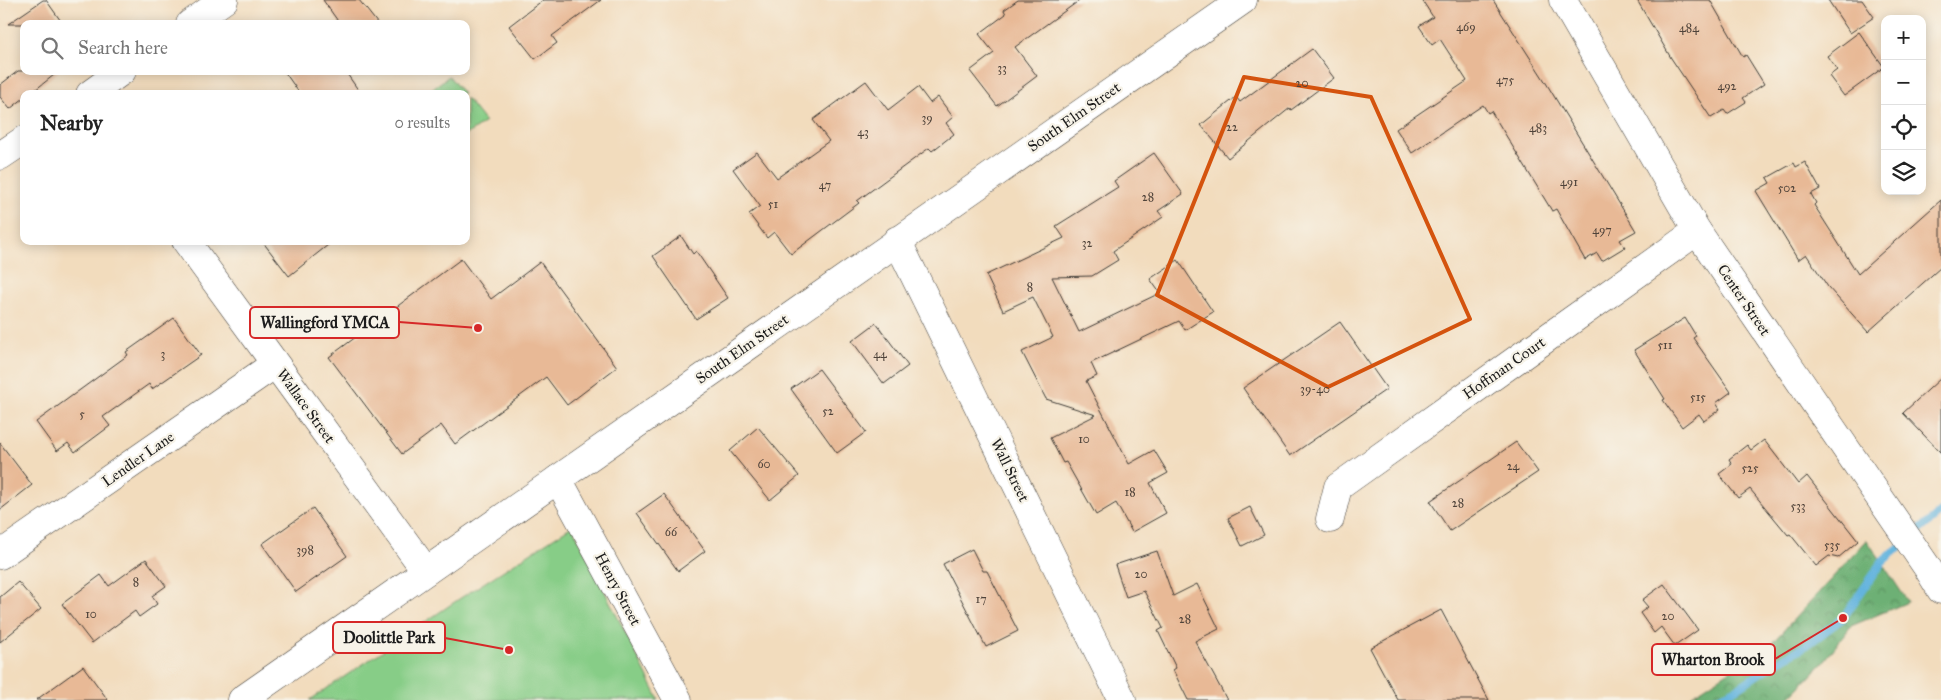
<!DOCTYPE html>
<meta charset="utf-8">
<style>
body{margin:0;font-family:"IM FELL Great Primer",serif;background:#f2f2f2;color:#222}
.controls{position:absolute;right:15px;top:15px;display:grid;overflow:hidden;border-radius:10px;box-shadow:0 2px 12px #0003}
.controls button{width:45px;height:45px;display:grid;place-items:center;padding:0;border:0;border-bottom:1px solid #e0e0e0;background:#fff;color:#222;font:25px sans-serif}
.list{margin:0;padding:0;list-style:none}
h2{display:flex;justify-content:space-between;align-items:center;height:65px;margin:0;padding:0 20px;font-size:21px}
h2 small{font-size:16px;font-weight:400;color:#767676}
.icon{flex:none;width:28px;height:28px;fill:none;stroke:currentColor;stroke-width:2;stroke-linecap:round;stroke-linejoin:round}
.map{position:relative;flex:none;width:1941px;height:700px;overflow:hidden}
.search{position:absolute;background:#fff;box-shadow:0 2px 12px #0003;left:20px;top:20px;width:450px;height:55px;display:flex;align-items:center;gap:12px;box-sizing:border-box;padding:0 18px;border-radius:10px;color:#767676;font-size:19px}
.panel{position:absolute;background:#fff;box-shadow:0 2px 12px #0003;left:20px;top:90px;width:450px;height:155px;border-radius:10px}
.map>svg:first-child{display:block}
.forest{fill:url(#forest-crowns);stroke:#446648}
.park{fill:#87cd87;stroke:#527452}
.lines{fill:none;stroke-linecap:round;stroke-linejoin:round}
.stream{stroke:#63b4de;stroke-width:8}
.building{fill:#e8b996}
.minor-casing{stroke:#3c3934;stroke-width:29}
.secondary-casing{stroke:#3c3934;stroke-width:29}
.minor{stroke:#fff;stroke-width:28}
.secondary{stroke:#fff;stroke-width:28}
.marked{fill:none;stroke:#d4530e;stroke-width:4;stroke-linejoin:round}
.labels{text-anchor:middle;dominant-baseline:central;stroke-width:4.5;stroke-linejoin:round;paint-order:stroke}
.number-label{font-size:12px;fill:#4f433a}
.street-label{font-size:15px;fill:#1c1c1c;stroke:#f7f3e8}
.leader{fill:none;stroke:#d62828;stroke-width:2}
.callout-dot{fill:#d62828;stroke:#f7f3e8;stroke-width:2}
.callout{fill:#f7f3e8;stroke:#d62828;stroke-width:2}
.callout-label{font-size:16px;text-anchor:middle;font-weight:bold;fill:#1c1c1c}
</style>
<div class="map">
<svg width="1941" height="700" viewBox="0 0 1941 700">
<defs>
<pattern id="forest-crowns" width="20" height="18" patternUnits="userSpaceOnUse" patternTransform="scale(1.25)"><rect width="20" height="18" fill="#6db074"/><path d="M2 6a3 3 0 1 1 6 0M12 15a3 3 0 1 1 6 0" fill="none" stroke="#598e5e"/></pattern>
</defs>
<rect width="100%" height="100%" fill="#f7f3e8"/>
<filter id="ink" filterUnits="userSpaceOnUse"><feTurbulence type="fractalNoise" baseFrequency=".02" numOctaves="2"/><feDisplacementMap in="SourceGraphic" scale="10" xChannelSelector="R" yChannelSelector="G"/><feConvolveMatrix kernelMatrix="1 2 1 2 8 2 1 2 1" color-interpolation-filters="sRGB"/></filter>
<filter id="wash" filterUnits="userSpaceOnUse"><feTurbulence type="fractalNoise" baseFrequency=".0096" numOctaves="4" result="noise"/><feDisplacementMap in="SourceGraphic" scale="20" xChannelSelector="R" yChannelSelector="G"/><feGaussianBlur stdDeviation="1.12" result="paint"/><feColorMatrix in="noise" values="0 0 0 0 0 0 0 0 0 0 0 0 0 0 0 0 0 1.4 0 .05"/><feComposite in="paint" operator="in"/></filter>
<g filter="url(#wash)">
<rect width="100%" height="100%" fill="#f2dcbd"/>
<!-- forest -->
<path class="forest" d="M1867,540L1908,602L1851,626L1822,664L1787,700H1685L1771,644Z"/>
<!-- park -->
<path class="park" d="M449,76L463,94H425Z
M466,98L485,122L466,135Z
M572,526L659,700H310L459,599Z"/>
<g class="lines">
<!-- stream -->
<path class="stream" d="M1712,700L1738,688L1769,667L1807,645L1843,618L1883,561L1941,512"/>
</g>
<g id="blocks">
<!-- building -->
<path class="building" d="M43,0H46L63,24H8Z
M323,0H359L378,24H340Z
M543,0H601L552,36L557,43L535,59L509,26Z
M1018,0H1080L1015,47L1037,76L997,106L970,71L994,53L979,34L1006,14L1004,10Z
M1422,0H1493L1543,78L1636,231L1620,240L1625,247L1602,261L1597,253L1585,260L1556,209L1552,211L1491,111L1488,113L1483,105L1412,153L1396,129L1467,81L1440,39L1432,45L1419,26L1433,17Z
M1637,0H1710L1743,57L1746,55L1764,84L1743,98L1746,102L1727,114L1724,110L1711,118L1671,58Z
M1828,0H1862L1874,17L1850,33Z
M1859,32L1884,67L1844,96L1829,76L1837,70L1827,56Z
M1312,49L1334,78L1291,110L1290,108L1228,158L1201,125L1236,97L1240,102Z
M18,71H59L30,94H24V98L10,109L0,97V85Z
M284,71H345L361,94H300Z
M866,81L888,110L918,87L930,103L938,97L953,117L946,123L954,134L932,151L929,148L857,201L859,203L791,254L774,232L767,238L749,214L760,206L733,169L757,152L777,178L829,141L813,120Z
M1154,153L1183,194L1158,211L1163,217L1113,251L1118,260L1092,276L1052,277L1079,332L1160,293L1150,279L1178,260L1213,312L1185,330L1179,321L1091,363L1097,376L1086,381L1129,464L1154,450L1168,473L1150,483L1166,513L1132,532L1116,503L1096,515L1066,462L1063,463L1050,438L1096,415L1046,399L1022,352L1053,337L1033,297L1003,311L986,275L1064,238L1056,226L1118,187L1114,181Z
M1805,162L1820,189L1811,194L1816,203L1814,205L1858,274L1941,200V267L1868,332L1828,287L1806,254L1798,260L1756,191L1770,183L1767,178L1794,163L1796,167Z
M681,236L693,254L696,251L728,298L696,319L653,256Z
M262,241H333L289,276Z
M461,259L491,299L540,262L617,367L567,405L546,377L455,444L441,425L402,454L329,357Z
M174,318L201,355L152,389L149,384L103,417L110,426L75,452L68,443L57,451L36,422L128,355L126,352Z
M1685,318L1696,336L1693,338L1731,392L1716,403L1720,409L1704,421L1699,414L1682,427L1663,400L1665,399L1634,350Z
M1340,322L1387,389L1290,456L1243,388Z
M876,323L908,366L884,384L852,341Z
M819,369L866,432L837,453L791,389Z
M1941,378V453L1903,413Z
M758,427L799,476L770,500L730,451Z
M1764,440L1798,484L1807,476L1858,541L1838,558L1829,556L1816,566L1790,534L1788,535L1750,489L1738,498L1719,474L1732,464L1729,459L1747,445L1751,450Z
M1516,442L1538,472L1450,531L1430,501Z
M0,443L32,485L0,510Z
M664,494L705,551L678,571L637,513Z
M1250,507L1264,535L1242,546L1228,518Z
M313,508L347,556L296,592L262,544Z
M972,549L983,571H987L1018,631L986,647L943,564Z
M1157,551L1173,596L1197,584L1219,629L1195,641L1227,700H1188L1173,670L1176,668L1158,631L1163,628L1144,591L1126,597L1115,565Z
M146,559L166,586L152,596L157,604L139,617L135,611L92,643L62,604L101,575L109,586Z
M18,582L41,609L0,642V597Z
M1664,584L1698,630L1675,646L1661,627L1654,633L1640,613L1648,607L1642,600Z
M1441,610L1489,700H1398L1370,648Z
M83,666L108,700H36Z"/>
</g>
</g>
<g filter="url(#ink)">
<use href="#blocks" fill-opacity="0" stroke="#3c3934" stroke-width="1"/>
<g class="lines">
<defs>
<path id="minor" d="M190,24L224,0
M90,94L122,71
M0,156L24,140
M897,240L1122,700
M186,241L426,571
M558,479L678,700
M1330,519L1338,487L1697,231
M0,555L275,364"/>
<path id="secondary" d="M1563,0L1697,231L1927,567L1941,590
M242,700L1243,0"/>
</defs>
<!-- minor casing -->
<use href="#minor" class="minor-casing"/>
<!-- secondary casing -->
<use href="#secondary" class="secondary-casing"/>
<!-- minor -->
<use href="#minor" class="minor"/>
<!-- secondary -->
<use href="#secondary" class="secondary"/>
</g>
</g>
<!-- marked area -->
<path class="marked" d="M1244,77L1371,97L1470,319L1328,387L1157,295Z"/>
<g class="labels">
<!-- number labels -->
<g class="number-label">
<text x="1466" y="27">469</text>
<text x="1689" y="28">484</text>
<text x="1002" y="68">33</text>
<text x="1505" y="80">475</text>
<text x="1302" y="83">20</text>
<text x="1727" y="86">492</text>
<text x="927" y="118">39</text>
<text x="1232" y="127">22</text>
<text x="1538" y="128">483</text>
<text x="863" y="132">43</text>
<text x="1569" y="182">491</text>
<text x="825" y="185">47</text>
<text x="1787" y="188">502</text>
<text x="1148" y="197">28</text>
<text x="773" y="204">51</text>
<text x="1602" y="230">497</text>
<text x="1087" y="243">32</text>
<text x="1030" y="287">8</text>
<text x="1665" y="345">511</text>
<text x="163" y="354">3</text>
<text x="880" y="354">44</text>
<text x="1315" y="389">39-40</text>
<text x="1698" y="397">515</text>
<text x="828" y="411">52</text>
<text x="82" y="414">5</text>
<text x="1084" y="439">10</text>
<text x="764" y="464">60</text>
<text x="1513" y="466">24</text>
<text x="1750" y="468">525</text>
<text x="1130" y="492">18</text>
<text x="1458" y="503">28</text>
<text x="1798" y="506">533</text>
<text x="671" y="532">66</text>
<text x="1832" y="545">535</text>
<text x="305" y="550">398</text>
<text x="1141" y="574">20</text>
<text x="136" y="582">8</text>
<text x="981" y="599">17</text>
<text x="91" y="614">10</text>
<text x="1668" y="616">20</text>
<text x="1185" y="619">28</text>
</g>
<!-- street labels -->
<g class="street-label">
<text transform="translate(1074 117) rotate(-35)">South Elm Street</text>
<text transform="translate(1744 300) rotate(56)">Center Street</text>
<text transform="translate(742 349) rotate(-35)">South Elm Street</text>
<text transform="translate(1504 368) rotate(-35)">Hoffman Court</text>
<text transform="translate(306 406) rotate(54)">Wallace Street</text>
<text transform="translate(138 459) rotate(-35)">Lendler Lane</text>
<text transform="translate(1010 470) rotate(64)">Wall Street</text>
<text transform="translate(618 589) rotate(62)">Henry Street</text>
</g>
</g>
<!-- callouts -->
<path class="leader" d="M478 328L399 322M509 650L445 638M1843 618L1775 659"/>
<g class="callout-dot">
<circle cx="478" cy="328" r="5"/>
<circle cx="509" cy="650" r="5"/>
<circle cx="1843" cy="618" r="5"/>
</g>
<g class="callout">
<rect x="250" y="307" width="149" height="31" rx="5"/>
<rect x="333" y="622" width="112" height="31" rx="5"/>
<rect x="1652" y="644" width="123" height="31" rx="5"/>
</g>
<g class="callout-label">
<text x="325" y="328">Wallingford YMCA</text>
<text x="389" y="643">Doolittle Park</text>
<text x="1713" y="665">Wharton Brook</text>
</g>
</svg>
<div class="controls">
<button>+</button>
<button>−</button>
<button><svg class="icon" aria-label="locate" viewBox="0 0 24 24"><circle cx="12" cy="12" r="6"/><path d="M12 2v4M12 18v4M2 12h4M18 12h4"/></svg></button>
<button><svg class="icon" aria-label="layers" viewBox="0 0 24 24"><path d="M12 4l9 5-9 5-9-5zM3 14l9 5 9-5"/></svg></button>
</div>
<div class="search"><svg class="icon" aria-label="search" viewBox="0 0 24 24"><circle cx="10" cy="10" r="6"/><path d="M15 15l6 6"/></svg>Search here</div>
<section class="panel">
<h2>Nearby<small>0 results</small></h2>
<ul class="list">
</ul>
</section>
</div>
